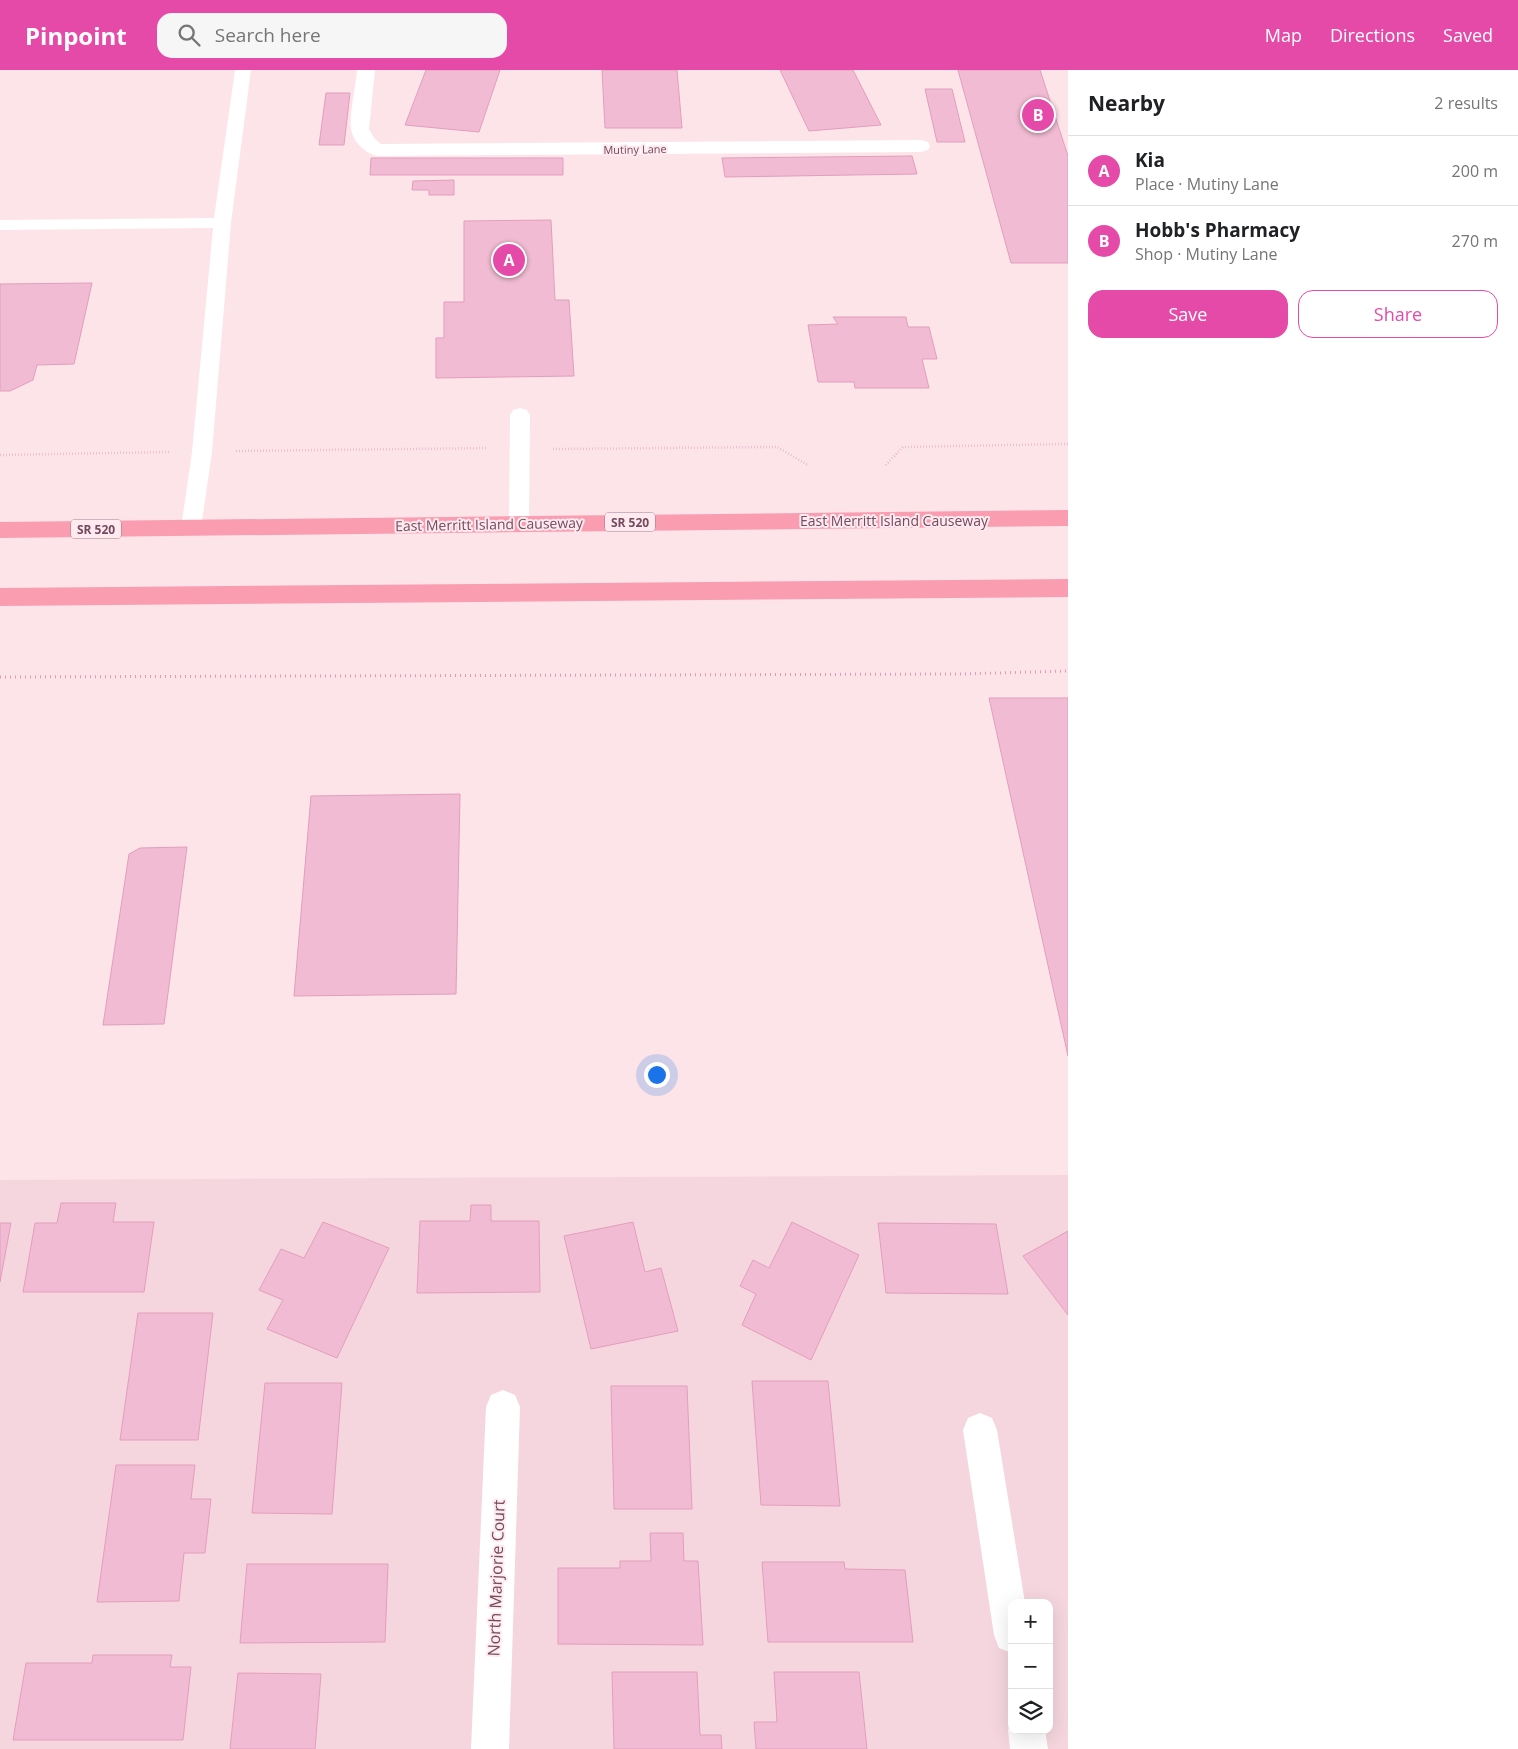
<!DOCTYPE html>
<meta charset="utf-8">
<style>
body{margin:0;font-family:"Open Sans",sans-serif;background:#f6f6f6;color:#202124}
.controls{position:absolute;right:15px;bottom:15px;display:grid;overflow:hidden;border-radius:10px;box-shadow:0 5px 20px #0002}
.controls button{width:45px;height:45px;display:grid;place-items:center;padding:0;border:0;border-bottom:1px solid #e0e0e0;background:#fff;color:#202124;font:25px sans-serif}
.you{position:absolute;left:656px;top:1004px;width:18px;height:18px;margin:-12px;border:4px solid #fff;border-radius:50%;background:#1a73e8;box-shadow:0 0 0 8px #1a73e833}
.badge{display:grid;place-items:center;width:32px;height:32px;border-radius:50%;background:#e54aa8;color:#fff;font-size:16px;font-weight:700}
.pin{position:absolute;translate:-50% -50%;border:2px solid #fff;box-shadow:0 1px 5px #0006}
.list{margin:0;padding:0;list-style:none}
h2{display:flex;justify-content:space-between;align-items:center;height:65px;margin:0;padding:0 20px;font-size:21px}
h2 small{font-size:16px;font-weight:400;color:#757577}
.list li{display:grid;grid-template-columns:32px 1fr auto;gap:15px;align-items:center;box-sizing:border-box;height:70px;padding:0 20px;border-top:1px solid #e0e0e0}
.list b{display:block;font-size:19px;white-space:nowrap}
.list p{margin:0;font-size:16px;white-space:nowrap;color:#757577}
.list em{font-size:16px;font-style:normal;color:#757577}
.actions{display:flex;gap:10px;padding:15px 20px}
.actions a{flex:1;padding:11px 0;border:1px solid #e54aa8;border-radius:15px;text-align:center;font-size:18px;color:#e54aa8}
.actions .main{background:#e54aa8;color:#fff}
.icon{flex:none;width:28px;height:28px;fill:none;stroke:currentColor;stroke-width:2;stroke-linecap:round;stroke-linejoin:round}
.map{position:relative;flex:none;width:1068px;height:1679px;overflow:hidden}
header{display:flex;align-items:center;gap:30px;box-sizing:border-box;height:70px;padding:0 25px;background:#e54aa8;color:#fff}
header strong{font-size:24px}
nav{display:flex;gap:28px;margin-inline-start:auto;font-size:18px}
.search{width:350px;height:45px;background:#f6f6f6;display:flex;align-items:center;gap:12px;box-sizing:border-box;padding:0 18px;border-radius:15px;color:#757577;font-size:19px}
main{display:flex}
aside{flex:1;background:#fff}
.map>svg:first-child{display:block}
.residential{fill:#f5d6de;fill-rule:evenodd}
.building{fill:#f1bcd3;stroke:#e39dbc}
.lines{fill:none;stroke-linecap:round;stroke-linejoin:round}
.path-far1{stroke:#d69fb7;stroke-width:2.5;stroke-dasharray:0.5 2.5;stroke-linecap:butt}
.path{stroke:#d69fb7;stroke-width:3;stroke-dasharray:1 4;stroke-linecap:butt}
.service{fill:#fff;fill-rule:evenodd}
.minor{fill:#fff;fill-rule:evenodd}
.primary{fill:#fa9db0;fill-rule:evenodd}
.labels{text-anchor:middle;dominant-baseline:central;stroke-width:4;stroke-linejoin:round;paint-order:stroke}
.far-street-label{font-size:11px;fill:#744a5e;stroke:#ffeaef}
.shield{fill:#ffeaef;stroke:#9e7a8a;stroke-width:1}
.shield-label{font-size:12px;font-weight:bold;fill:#744a5e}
.street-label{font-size:14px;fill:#744a5e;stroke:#ffeaef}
.near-street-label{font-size:16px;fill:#744a5e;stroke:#ffeaef}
</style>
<header>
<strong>Pinpoint</strong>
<div class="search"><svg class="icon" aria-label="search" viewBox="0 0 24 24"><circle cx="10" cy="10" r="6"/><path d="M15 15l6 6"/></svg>Search here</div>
<nav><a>Map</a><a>Directions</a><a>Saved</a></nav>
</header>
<main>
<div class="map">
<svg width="1068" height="1679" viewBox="0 0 1068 1679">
<rect width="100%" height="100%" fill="#fce4e9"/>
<!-- residential -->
<path class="residential" d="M1068,1105V1679H0V1110ZM1012,1533H1049V1660H1012Z"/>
<!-- building -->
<path class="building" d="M426,0H500L479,62L405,55Z
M602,0H677L682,58H605Z
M780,0H853L881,55L809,61Z
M958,0H1040L1068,86V193H1011Z
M925,19H952L965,72H937Z
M326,23H350L344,75H319Z
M912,86L917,104L725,107L722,88Z
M371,88H563V105H370Z
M454,110V125H429V120H412L413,111Z
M551,150L555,230H569L574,306L436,308V268H444V232H464V151Z
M92,213L74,294L37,295L33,310L10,321H0V214Z
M833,247H906L908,257H929L937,289H922L929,318H855L854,312H818L808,255L838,254Z
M989,628H1068V986Z
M460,724L456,924L294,926L311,726Z
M187,777L164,954L103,955L129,784L140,778Z
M61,1133H116L113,1152H154L144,1222H23L35,1153H57Z
M471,1135H491V1151H539L540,1222L417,1223L420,1151H470Z
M323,1152L389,1178L337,1288L267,1259L283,1230L259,1220L281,1179L304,1188Z
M633,1152L645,1202L661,1198L678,1261L591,1279L564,1166Z
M792,1152L859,1185L811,1290L742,1255L756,1224L740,1216L753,1190L769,1198Z
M0,1153H11L0,1212Z
M878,1153L996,1154L1008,1224L886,1223Z
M1068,1161V1245L1023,1186Z
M138,1243H213L198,1370H120Z
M752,1311H828L840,1436L761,1435Z
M265,1313H342L332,1444L252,1443Z
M611,1316H687L692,1439H614Z
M116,1395H195L191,1429H211L205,1483H184L179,1531L97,1532Z
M650,1463H683L684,1491H698L703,1575L558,1574V1498H620V1491H651Z
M762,1492H844L845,1499L905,1500L913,1572H768Z
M247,1494H388L385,1572L240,1573Z
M93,1585H172L170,1597H191L183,1670H13L26,1593H92Z
M612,1602H697L700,1665H721L722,1679H614Z
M774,1602H859L867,1679H756L754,1652H777Z
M238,1603L321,1604L315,1679H230Z"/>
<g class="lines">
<!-- path-far1 -->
<path class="path-far1" d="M553,379L777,377L808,395
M236,381L487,378
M0,385L169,382
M886,395L903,377L1068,374"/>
<!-- path -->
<path class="path" d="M0,607L961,604L1068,601"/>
<!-- service -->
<path class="service" d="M235,0H251L231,153L212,382L201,458L198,463L191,465L184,463L181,458L192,382L213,158L0,160V150L214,148Z
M520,338L527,340L530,345L529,453L526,458L519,460L512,458L509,453L510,345L513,340Z"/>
<!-- minor -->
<path class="minor" d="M357,0H375L369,59L374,68L381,74L921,70L928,72L930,76L928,80L921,82L377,86C365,83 353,72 351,59C349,47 356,14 357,0Z
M503,1320L515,1325L520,1337L509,1679H471L486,1337L491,1325Z
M980,1343L992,1348L997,1360L1025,1533H1012V1583L999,1578L994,1565L963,1360L968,1348Z
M1012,1650V1660H1045L1048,1679H1010L1008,1660Z"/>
<!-- primary -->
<path class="primary" d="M1068,440V456L0,468V452Z
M1068,509V527L0,536V518Z"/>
</g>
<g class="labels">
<!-- far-street labels -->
<g class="far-street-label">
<text transform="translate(635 79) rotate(-1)">Mutiny Lane</text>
</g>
<!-- shield labels -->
<g class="shield">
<rect x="605" y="442.5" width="50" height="19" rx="4"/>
<rect x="71" y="449.5" width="50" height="19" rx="4"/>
</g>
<g class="shield-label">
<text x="630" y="452">SR 520</text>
<text x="96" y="459">SR 520</text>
</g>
<!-- street labels -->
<g class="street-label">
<text x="894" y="450">East Merritt Island Causeway</text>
<text transform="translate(489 454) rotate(-1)">East Merritt Island Causeway</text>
</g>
<!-- near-street labels -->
<g class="near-street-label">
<text transform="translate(496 1508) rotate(-88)">North Marjorie Court</text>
</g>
</g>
</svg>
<div class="controls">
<button>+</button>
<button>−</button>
<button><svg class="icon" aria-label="layers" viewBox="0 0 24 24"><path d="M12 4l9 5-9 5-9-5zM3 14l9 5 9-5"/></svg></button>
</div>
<div class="you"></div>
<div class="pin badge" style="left:509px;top:190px">A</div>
<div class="pin badge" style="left:1038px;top:45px">B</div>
</div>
<aside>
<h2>Nearby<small>2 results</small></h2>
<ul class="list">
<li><span class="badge">A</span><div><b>Kia</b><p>Place · Mutiny Lane</p></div><em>200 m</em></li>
<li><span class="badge">B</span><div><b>Hobb's Pharmacy</b><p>Shop · Mutiny Lane</p></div><em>270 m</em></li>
</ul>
<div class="actions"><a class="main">Save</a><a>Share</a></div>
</aside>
</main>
